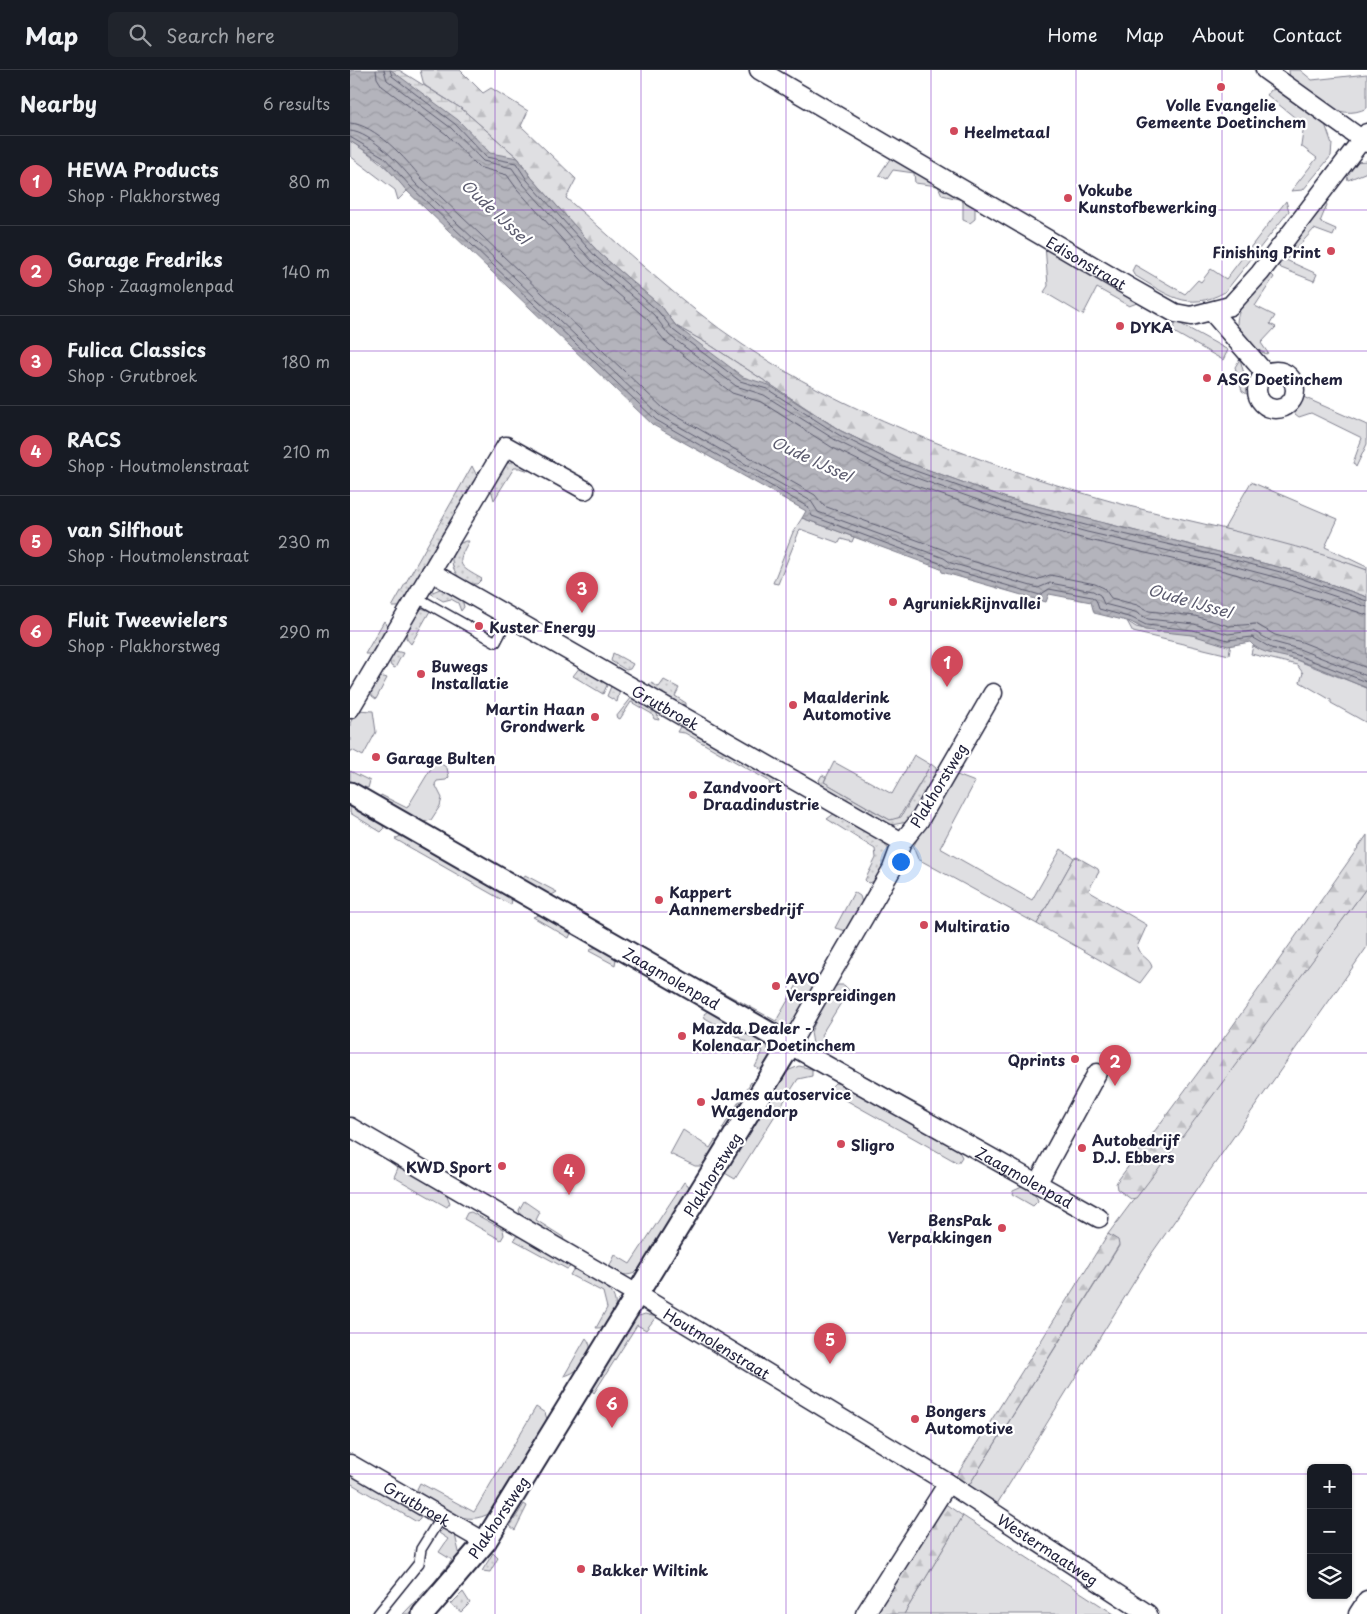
<!DOCTYPE html>
<meta charset="utf-8">
<style>
body{margin:0;font-family:"Playpen Sans",sans-serif;background:#20242c;color:#f1f3f6}
.controls{position:absolute;right:15px;bottom:15px;display:grid;overflow:hidden;border-radius:8px;box-shadow:0 1px 4px #0004}
.controls button{width:45px;height:45px;display:grid;place-items:center;padding:0;border:0;border-bottom:1px solid #363941;background:#171b24;color:#f1f3f6;font:25px sans-serif}
.you{position:absolute;left:550px;top:791px;width:18px;height:18px;margin:-12px;border:4px solid #fff;border-radius:50%;background:#1a73e8;box-shadow:0 0 0 8px #1a73e833}
.badge{display:grid;place-items:center;width:32px;height:32px;border-radius:50%;background:#d1495b;color:#fff;font-size:16px;font-weight:700}
.pin{position:absolute;translate:-50% -41px;filter:drop-shadow(0 1px 2px #0008)}
.pin::after{content:'';position:absolute;top:26px;width:18px;height:15px;background:inherit;clip-path:polygon(0 0,100% 0,50% 100%)}
.list{margin:0;padding:0;list-style:none}
h2{display:flex;justify-content:space-between;align-items:center;height:65px;margin:0;padding:0 20px;font-size:21px}
h2 small{font-size:16px;font-weight:400;color:#9ea1a6}
.list li{display:grid;grid-template-columns:32px 1fr auto;gap:15px;align-items:center;box-sizing:border-box;height:90px;padding:0 20px;border-top:1px solid #363941}
.list b{display:block;font-size:19px;white-space:nowrap}
.list p{margin:0;font-size:16px;white-space:nowrap;color:#9ea1a6}
.list em{font-size:16px;font-style:normal;color:#9ea1a6}
.icon{flex:none;width:28px;height:28px;fill:none;stroke:currentColor;stroke-width:2;stroke-linecap:round;stroke-linejoin:round}
.map{position:relative;flex:none;width:1017px;height:1544px;overflow:hidden}
header{display:flex;align-items:center;gap:30px;box-sizing:border-box;height:70px;padding:0 25px;background:#171b24;border-bottom:1px solid #363941}
header strong{font-size:24px}
nav{display:flex;gap:28px;margin-inline-start:auto;font-size:18px}
.search{width:350px;height:45px;background:#20242c;display:flex;align-items:center;gap:12px;box-sizing:border-box;padding:0 18px;border-radius:8px;color:#9ea1a6;font-size:19px}
main{display:flex}
aside{flex:1;background:#171b24}
.map>svg:first-child{display:block}
.green{fill:#dfdfe2;stroke:#80808e}
.forest{fill:url(#forest-firs);stroke:#80808e}
.wetland{fill:url(#wetland-marsh);stroke:#80808e}
.garden{fill:url(#garden-dots);stroke:#80808e}
.water{fill:url(#water-waves);stroke:#7a7a88}
.lines{fill:none;stroke-linecap:round;stroke-linejoin:round}
.shore{stroke:#5c5c6f;stroke-width:1}
.service-casing{stroke:#22223b;stroke-width:12}
.minor-casing{stroke:#22223b;stroke-width:21}
.tertiary-casing{stroke:#22223b;stroke-width:25}
.service{stroke:#fff;stroke-width:9}
.minor{stroke:#fff;stroke-width:18}
.tertiary{stroke:#fff;stroke-width:21}
.grid{fill:none;stroke:#7b2cbf;stroke-width:1;stroke-opacity:0.55}
.poi-dot{fill:#d1495b;stroke:#fff;stroke-width:2}
.labels{text-anchor:middle;dominant-baseline:central;stroke-width:4.5;stroke-linejoin:round;paint-order:stroke}
.poi-label{font-size:15px;font-weight:bold;fill:#22223b;stroke:#fff;text-anchor:start}
.street-label{font-size:15px;fill:#22223b;stroke:#fff}
.water-label{font-size:16px;font-style:italic;fill:#5c5c6f;stroke:#fff}
</style>
<header>
<strong>Map</strong>
<div class="search"><svg class="icon" aria-label="search" viewBox="0 0 24 24"><circle cx="10" cy="10" r="6"/><path d="M15 15l6 6"/></svg>Search here</div>
<nav><a>Home</a><a>Map</a><a>About</a><a>Contact</a></nav>
</header>
<main>
<aside>
<h2>Nearby<small>6 results</small></h2>
<ul class="list">
<li><span class="badge">1</span><div><b>HEWA Products</b><p>Shop · Plakhorstweg</p></div><em>80 m</em></li>
<li><span class="badge">2</span><div><b>Garage Fredriks</b><p>Shop · Zaagmolenpad</p></div><em>140 m</em></li>
<li><span class="badge">3</span><div><b>Fulica Classics</b><p>Shop · Grutbroek</p></div><em>180 m</em></li>
<li><span class="badge">4</span><div><b>RACS</b><p>Shop · Houtmolenstraat</p></div><em>210 m</em></li>
<li><span class="badge">5</span><div><b>van Silfhout</b><p>Shop · Houtmolenstraat</p></div><em>230 m</em></li>
<li><span class="badge">6</span><div><b>Fluit Tweewielers</b><p>Shop · Plakhorstweg</p></div><em>290 m</em></li>
</ul>
</aside>
<div class="map">
<svg width="1017" height="1544" viewBox="0 0 1017 1544">
<defs>
<pattern id="forest-firs" width="22" height="20" patternUnits="userSpaceOnUse" patternTransform="scale(1.25)"><rect width="22" height="20" fill="#dfdfe2"/><path d="M5 1l3.5 6h-7zM16 11l3.5 6h-7z" fill="#bfbfc3"/></pattern>
<pattern id="wetland-marsh" width="20" height="14" patternUnits="userSpaceOnUse" patternTransform="scale(1.25)"><rect width="20" height="14" fill="#dfdfe2"/><path d="M1 5h8M5 5V1M11 12h8M15 12V8" fill="none" stroke="#bfbfc3"/></pattern>
<pattern id="garden-dots" width="8" height="8" patternUnits="userSpaceOnUse" patternTransform="scale(1.25)"><rect width="8" height="8" fill="#dfdfe2"/><path d="M2 2h.1M6 6h.1" fill="none" stroke="#bfbfc3" stroke-width="1.8" stroke-linecap="round"/></pattern>
<pattern id="water-waves" width="16" height="10" patternUnits="userSpaceOnUse" patternTransform="scale(1.25)"><rect width="16" height="10" fill="#b4b4bc"/><path d="M0 5q4-4 8 0t8 0" fill="none" stroke="#9a9aa2"/></pattern>
</defs>
<rect width="100%" height="100%" fill="#fff"/>
<filter id="ink" filterUnits="userSpaceOnUse"><feTurbulence type="fractalNoise" baseFrequency=".02" numOctaves="2"/><feDisplacementMap in="SourceGraphic" scale="10" xChannelSelector="R" yChannelSelector="G"/><feConvolveMatrix kernelMatrix="1 2 1 2 8 2 1 2 1" color-interpolation-filters="sRGB"/></filter>
<g filter="url(#ink)">
<!-- green -->
<path class="green" d="M939,0H950L962,10L1017,4V38C987,53 964,26 940,10Z
M929,19L975,54L982,74L981,86L953,120L941,121L967,88L951,76L954,55L917,25L921,20Z
M0,71C22,85 41,99 57,121L48,130L45,120L0,86Z
M544,83L625,133V149L620,153L613,150V130L592,125L588,116L565,113L564,103L543,100L537,109L529,105Z
M1017,91V102L998,110L995,99L1004,92Z
M936,131L939,141L875,222C837,243 817,224 784,205L782,201L785,195L835,224L848,210L851,212L861,199L876,209Z
M975,131L977,135L970,152L986,159L983,166L964,159L936,190L967,204L964,211L931,198L926,193Z
M695,174L784,225L787,233L779,236L747,218L733,245L694,222L698,216Z
M919,202L924,207L905,236L925,246L920,254L926,257L911,273L918,283L916,284C864,259 893,232 919,202Z
M827,252L878,280L873,290L822,261Z
M890,289L900,326L892,321L885,297Z
M951,326L1017,355V374L1006,397L1003,393L1012,368L961,343L949,347L945,344L944,339Z
M901,412L988,449L975,477L1017,497V500L997,493L874,459Z
M452,448L504,467L502,472L491,469L489,473L450,459L428,514L423,513L443,462Z
M777,551L786,557L808,562L817,560L842,565L881,574L879,585L783,562Z
M903,576L946,590L1017,618V653L981,633V630L950,612L953,603L947,595L901,584Z
M34,607L37,608L26,629L22,626L21,621L29,608Z
M7,640L23,641L26,662L13,686L2,680L0,683V653Z
M564,685L581,695L548,749L540,750L474,712L484,692L542,724Z
M86,690L97,698L99,707L96,710L87,711L85,714L92,728L90,736L81,750L70,753L29,730L31,725L57,738Z
M0,701L20,711L18,718L0,714Z
M607,705L625,712L590,778L682,830L711,779L724,788L687,854L568,789L563,777L600,710Z
M0,735L32,753L34,759L31,762L0,743Z
M54,764L162,829L161,835L45,769Z
M175,805L207,822L200,826L172,812Z
M1017,817V877L802,1183L639,1447L611,1428L769,1176L767,1170L758,1164Z
M504,822L510,826L513,836L496,861L485,858Z
M191,844L218,858L221,863L219,868L183,847Z
M251,877L263,883L266,889L265,895L239,881L243,878Z
M458,904L466,908L467,913L445,953L429,958L366,925L369,920L426,951L452,906Z
M488,915H494L499,920L471,965L475,980L471,984L464,980L461,962L480,920Z
M358,941H364L417,974L420,989L415,1002L405,997L413,981L355,948L354,944Z
M488,991L574,1038L572,1042L486,995Z
M449,996L462,999V1006L448,1009L385,1109L373,1102L435,1002Z
M401,1012L405,1015L380,1059H372Z
M485,1013H491L606,1076L612,1087L608,1093L478,1020Z
M333,1060L360,1078L365,1070L368,1072L369,1076L356,1096H345L320,1084Z
M41,1090L96,1123L100,1133L97,1137L44,1107L48,1098L40,1092Z
M334,1112L338,1115L340,1120L292,1200C280,1206 273,1207 261,1200L260,1195L265,1185L280,1194Z
M672,1116C681,1119 685,1122 688,1131L683,1136L662,1124L663,1120Z
M174,1131L190,1142L186,1150L213,1167L214,1171L171,1148L169,1140Z
M121,1142L153,1159L154,1165L151,1170L114,1149L117,1143Z
M173,1166L219,1194L220,1197L217,1199L164,1170L165,1167Z
M229,1198C249,1209 276,1223 261,1250C258,1257 253,1258 246,1258L257,1238L253,1222L220,1205L223,1200Z
M295,1244L306,1247L296,1260L287,1255L244,1323L239,1317L280,1249Z
M236,1268C249,1282 229,1303 214,1306Z
M186,1337L195,1343L198,1352L142,1442C114,1459 94,1438 70,1424L67,1419L70,1413L124,1442Z
M3,1405L71,1445L70,1449L67,1452L0,1413V1407Z
M613,1446L764,1544H554Z
M95,1457L105,1465L110,1486L88,1516L61,1544H53L84,1512L102,1490L89,1482L98,1469L89,1463Z"/>
<!-- forest -->
<path class="forest" d="M70,0H110L133,23L141,18L178,41L171,56L226,109L216,128C274,178 330,233 393,275C495,342 610,385 726,421C822,451 923,464 1017,500V527L940,500L659,429L551,390L491,361L360,275L326,256L312,237L250,184L181,107L168,88L112,39L74,15Z
M1017,765V817L818,1086L786,1128L781,1129L767,1119L766,1113L879,961Z
M727,787L748,799L749,802L739,819L740,822L797,855L787,877C789,886 800,888 802,897L790,913L687,854L724,788Z
M758,1164L768,1170L769,1175L611,1428L602,1413Z
M591,1431L613,1446L554,1544H521Z"/>
<!-- wetland -->
<path class="wetland" d="M28,0H49L112,39L168,88L181,107L156,97Z
M297,233L316,243L326,256L360,275L491,361L551,390L603,410L565,398L463,351L360,287Z"/>
<!-- garden -->
<path class="garden" d="M165,391L181,396L179,401L170,398H164L144,430L140,416L151,395Z
M122,396L127,406L126,411L51,537H42Z
M115,471H119C105,495 109,496 132,509L127,514C103,516 91,480 115,471Z
M90,519H98L112,528L114,537L111,541L108,533L101,529L93,531L80,523Z
M71,538L80,541L61,574L56,568L57,558Z
M34,551L39,558L24,584H15Z
M46,581L53,583L45,598L41,596L39,589Z
M263,583L283,594L280,599L276,600L261,591Z
M230,597L258,613L253,624L223,606Z
M314,610L329,618L325,626L336,633V635C325,635 304,624 299,614L301,613L309,617Z
M262,614L270,620L267,632L257,626Z
M282,627L306,641L309,650L304,649L302,644L281,632L270,649L266,647Z
M331,655H334L432,712L429,721L420,716L419,711L335,663L327,662Z
M581,694L586,698L587,706L558,752L541,755L517,743L520,739L540,750L551,747Z
M472,705L476,707L474,712L517,737L514,741L472,717L469,710Z
M485,743C498,750 541,767 539,785C537,794 531,804 528,811L518,813L515,810L526,788L525,779L477,749Z
M174,1434L177,1436L165,1460L160,1456Z
M143,1483L148,1488L140,1502L132,1501Z
M113,1522L120,1533L111,1542L101,1534Z"/>
<!-- water -->
<path class="water" d="M0,0H41L108,50L140,83L168,88L181,107L250,184L312,237L326,256L393,307L419,315L491,361L551,390L659,429L940,500L1017,527V618C994,609 971,598 947,590C933,585 910,585 900,572L878,576L842,565L795,560L781,552L744,543L741,532L699,524L696,532L592,502L591,499L452,448L456,441L303,355L57,121L31,91L0,71Z"/>
<g class="lines">
<!-- shore -->
<path class="shore" d="M26,0L27,8L32,16L96,64L128,97L157,105L167,119L236,196L298,250L315,271L382,323L411,332L483,378L544,408L654,447L735,469L874,501L934,518L1017,545
M34,0L37,10L101,58L133,91L162,98L173,114L242,191L304,245L319,265L386,316L414,325L487,371L547,401L656,440L737,462L875,494L936,510L1017,537
M40,0L42,6L105,54L136,87L166,93L177,110L246,187L308,241L323,260L390,311L417,319L489,365L549,395L658,434L739,456L877,488L938,504L1017,531
M0,53C25,54 57,90 71,108L314,339L465,425L474,436L597,481L605,486L686,510L700,505L745,514L754,518L761,528L787,535L799,541L845,546L879,556L906,554L925,565L952,572L1017,598
M0,61C21,62 53,97 65,113L309,345L461,431L468,442L594,488L601,493L688,518L700,513L743,521L750,525L754,534L785,542L798,549L844,554L878,564L903,561L923,572L949,579L1017,606
M0,67L34,87L61,117L306,350L458,437L462,446L592,494L597,498L690,525L699,519L742,527L746,530L749,539L782,548L796,555L843,560L878,570L902,567L921,578L947,585L1017,612"/>
<defs>
<path id="service" d="M66,527L146,572L159,547
M28,1544L69,1493L71,1479L91,1447"/>
<g id="minor">
<path id="s1" d="M409,0L779,217L825,243L841,246L880,236L910,203L1017,63"/>
<path d="M915,0L1017,73"/>
<path d="M862,242L915,303"/>
<circle cx="926" cy="320" r="19"/>
<path id="s2" d="M81,502L552,772"/>
<path id="s3" d="M643,623L569,751L552,772L542,799L440,975L749,1148"/>
<path d="M0,639L156,376L235,420"/>
<path id="s4" d="M0,1057L287,1224L598,1413L515,1544"/>
<path d="M687,1114L747,1003"/>
<path id="s5" d="M0,1394L135,1472"/>
<path id="s6" d="M598,1413L798,1544"/>
<path d="M1008,1544L1017,1530"/>
</g>
<g id="tertiary">
<path id="s7" d="M0,723L440,975L135,1472L73,1544"/>
</g>
</defs>
<!-- service casing -->
<use href="#service" class="service-casing"/>
<!-- minor casing -->
<use href="#minor" class="minor-casing"/>
<!-- tertiary casing -->
<use href="#tertiary" class="tertiary-casing"/>
<!-- service -->
<use href="#service" class="service"/>
<!-- minor -->
<use href="#minor" class="minor"/>
<!-- tertiary -->
<use href="#tertiary" class="tertiary"/>
</g>
</g>
<!-- grid -->
<path class="grid" d="M145,0V1544M291,0V1544M436,0V1544M581,0V1544M726,0V1544M872,0V1544M0,140H1017M0,281H1017M0,421H1017M0,561H1017M0,702H1017M0,842H1017M0,983H1017M0,1123H1017M0,1263H1017M0,1404H961M998,1404H1017"/>
<!-- markers -->
<g class="poi-dot">
<circle cx="871" cy="17" r="5"/>
<circle cx="604" cy="61" r="5"/>
<circle cx="718" cy="128" r="5"/>
<circle cx="981" cy="181" r="5"/>
<circle cx="770" cy="256" r="5"/>
<circle cx="857" cy="308" r="5"/>
<circle cx="543" cy="532" r="5"/>
<circle cx="129" cy="556" r="5"/>
<circle cx="71" cy="604" r="5"/>
<circle cx="443" cy="635" r="5"/>
<circle cx="245" cy="647" r="5"/>
<circle cx="26" cy="687" r="5"/>
<circle cx="343" cy="725" r="5"/>
<circle cx="309" cy="830" r="5"/>
<circle cx="574" cy="855" r="5"/>
<circle cx="426" cy="916" r="5"/>
<circle cx="332" cy="966" r="5"/>
<circle cx="725" cy="989" r="5"/>
<circle cx="351" cy="1032" r="5"/>
<circle cx="491" cy="1074" r="5"/>
<circle cx="732" cy="1078" r="5"/>
<circle cx="152" cy="1096" r="5"/>
<circle cx="652" cy="1158" r="5"/>
<circle cx="565" cy="1349" r="5"/>
<circle cx="231" cy="1499" r="5"/>
</g>
<g class="labels">
<!-- poi labels -->
<g class="poi-label">
<text x="871" y="34" text-anchor="middle">Volle Evangelie<tspan x="871" dy="17">Gemeente Doetinchem</tspan></text>
<text x="614" y="61">Heelmetaal</text>
<text x="728" y="119">Vokube<tspan x="728" dy="17">Kunstofbewerking</tspan></text>
<text x="971" y="181" text-anchor="end">Finishing Print</text>
<text x="780" y="256">DYKA</text>
<text x="867" y="308">ASG Doetinchem</text>
<text x="553" y="532">AgruniekRijnvallei</text>
<text x="139" y="556">Kuster Energy</text>
<text x="81" y="595">Buwegs<tspan x="81" dy="17">Installatie</tspan></text>
<text x="453" y="626">Maalderink<tspan x="453" dy="17">Automotive</tspan></text>
<text x="235" y="638" text-anchor="end">Martin Haan<tspan x="235" dy="17">Grondwerk</tspan></text>
<text x="36" y="687">Garage Bulten</text>
<text x="353" y="716">Zandvoort<tspan x="353" dy="17">Draadindustrie</tspan></text>
<text x="319" y="821">Kappert<tspan x="319" dy="17">Aannemersbedrijf</tspan></text>
<text x="584" y="855">Multiratio</text>
<text x="436" y="907">AVO<tspan x="436" dy="17">Verspreidingen</tspan></text>
<text x="342" y="957">Mazda Dealer -<tspan x="342" dy="17">Kolenaar Doetinchem</tspan></text>
<text x="715" y="989" text-anchor="end">Qprints</text>
<text x="361" y="1023">James autoservice<tspan x="361" dy="17">Wagendorp</tspan></text>
<text x="742" y="1069">Autobedrijf<tspan x="742" dy="17">D.J. Ebbers</tspan></text>
<text x="501" y="1074">Sligro</text>
<text x="142" y="1096" text-anchor="end">KWD Sport</text>
<text x="642" y="1149" text-anchor="end">BensPak<tspan x="642" dy="17">Verpakkingen</tspan></text>
<text x="575" y="1340">Bongers<tspan x="575" dy="17">Automotive</tspan></text>
<text x="241" y="1499">Bakker Wiltink</text>
</g>
<!-- street labels -->
<g class="street-label">
<text stroke="none"><textPath href="#s1" startOffset="380">Edisonstraat</textPath></text>
<text stroke="none"><textPath href="#s2" startOffset="271">Grutbroek</textPath></text>
<text transform="translate(588 715) rotate(-59)">Plakhorstweg</text>
<text stroke="none"><textPath href="#s7" startOffset="371">Zaagmolenpad</textPath></text>
<text transform="translate(362 1104) rotate(-58)">Plakhorstweg</text>
<text stroke="none"><textPath href="#s3" startOffset="676">Zaagmolenpad</textPath></text>
<text stroke="none"><textPath href="#s4" startOffset="426">Houtmolenstraat</textPath></text>
<text stroke="none"><textPath href="#s5" startOffset="78">Grutbroek</textPath></text>
<text transform="translate(148 1447) rotate(-56)">Plakhorstweg</text>
<text stroke="none"><textPath href="#s6" startOffset="120">Westermaatweg</textPath></text>
</g>
<!-- water labels -->
<g class="water-label">
<text transform="translate(146 141) rotate(43)">Oude IJssel</text>
<text transform="translate(462 388) rotate(25)">Oude IJssel</text>
<text transform="translate(840 530) rotate(16)">Oude IJssel</text>
</g>
</g>
</svg>
<div class="controls">
<button>+</button>
<button>−</button>
<button><svg class="icon" aria-label="layers" viewBox="0 0 24 24"><path d="M12 4l9 5-9 5-9-5zM3 14l9 5 9-5"/></svg></button>
</div>
<div class="you"></div>
<div class="pin badge" style="left:597px;top:617px">1</div>
<div class="pin badge" style="left:765px;top:1016px">2</div>
<div class="pin badge" style="left:232px;top:543px">3</div>
<div class="pin badge" style="left:219px;top:1125px">4</div>
<div class="pin badge" style="left:480px;top:1294px">5</div>
<div class="pin badge" style="left:262px;top:1358px">6</div>
</div>
</main>
